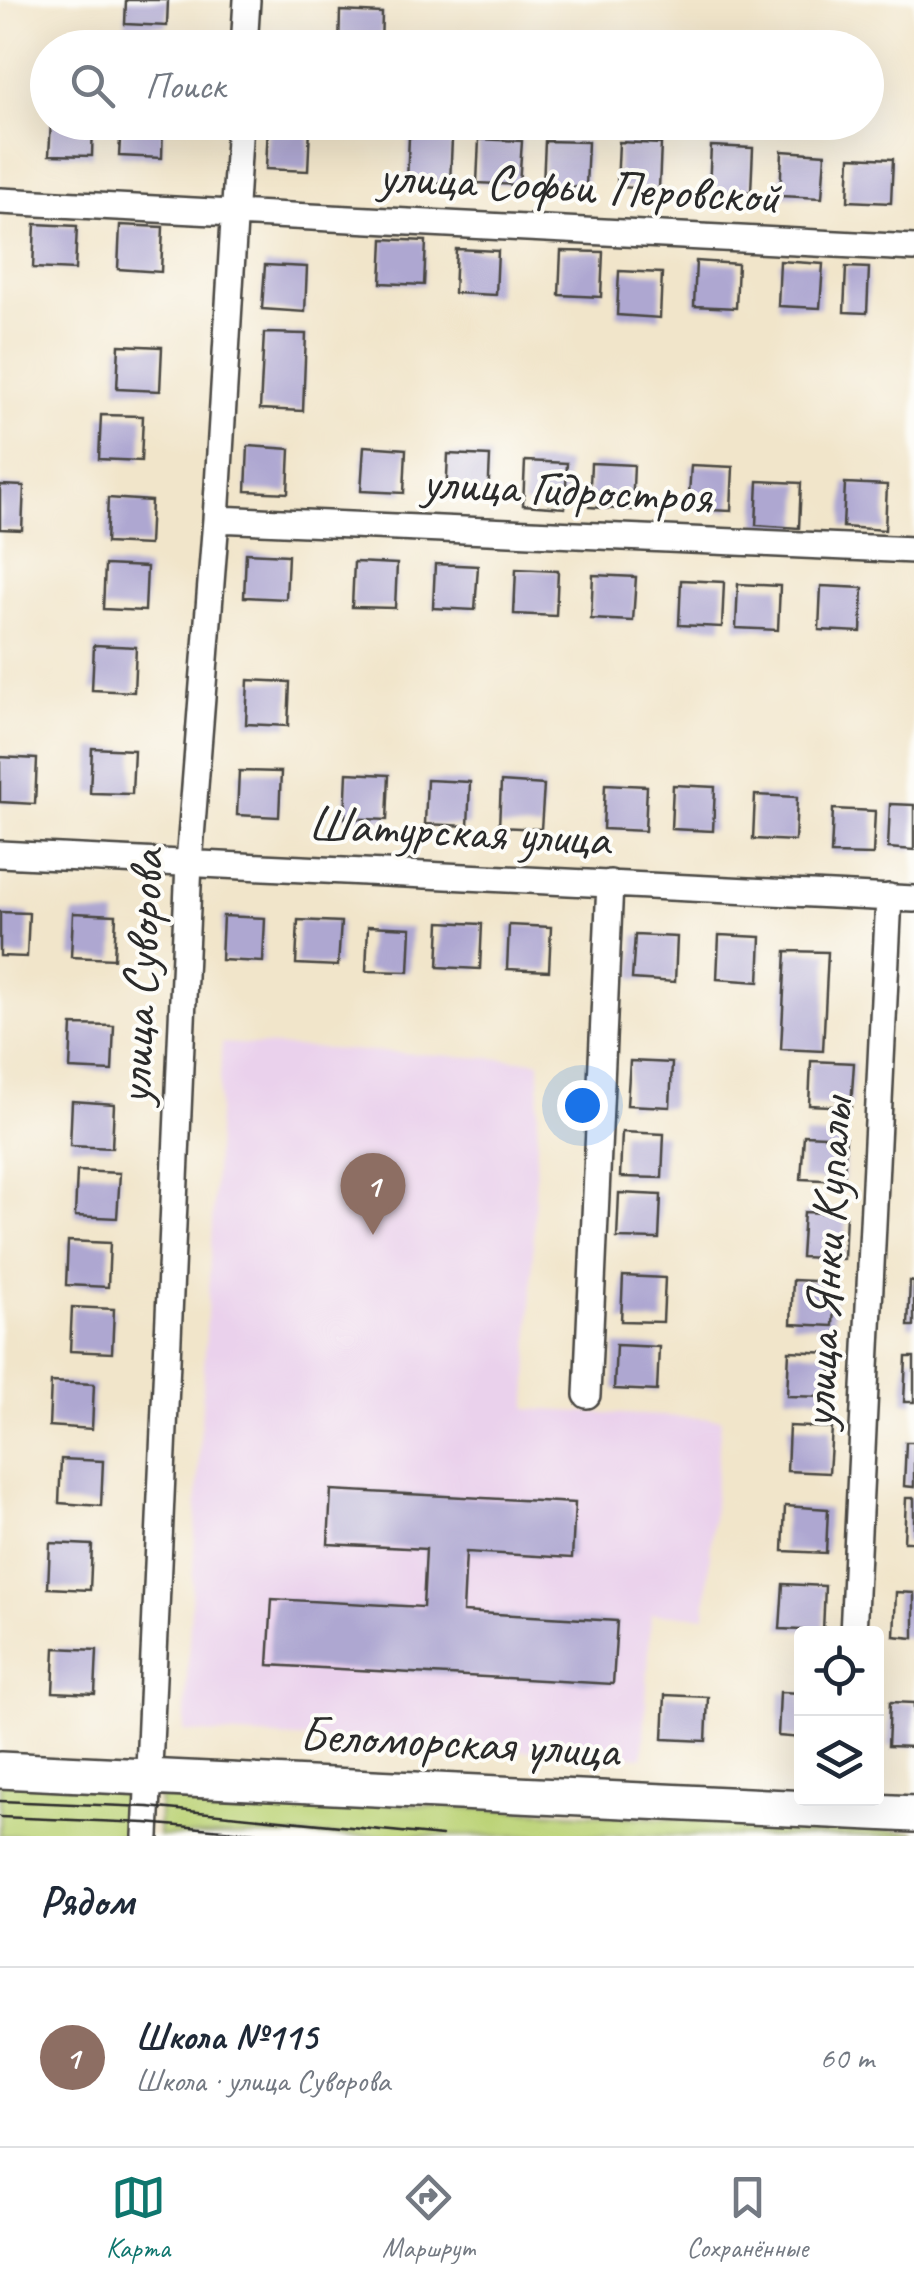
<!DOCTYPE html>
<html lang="ru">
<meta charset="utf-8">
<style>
body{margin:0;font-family:Caveat,sans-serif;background:#f6f6f7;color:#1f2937}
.controls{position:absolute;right:30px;bottom:30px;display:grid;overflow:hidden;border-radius:10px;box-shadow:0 10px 40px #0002}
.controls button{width:90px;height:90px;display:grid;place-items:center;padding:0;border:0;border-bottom:2px solid #e0e1e3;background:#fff;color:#1f2937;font:50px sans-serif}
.you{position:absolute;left:582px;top:1105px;width:35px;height:35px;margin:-25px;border:8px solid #fff;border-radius:50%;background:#1a73e8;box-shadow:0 0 0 15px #1a73e833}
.badge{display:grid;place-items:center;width:65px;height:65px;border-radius:50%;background:#0f766e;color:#fff;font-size:32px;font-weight:700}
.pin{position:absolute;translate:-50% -82px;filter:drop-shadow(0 2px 5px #0008)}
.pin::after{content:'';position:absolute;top:52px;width:35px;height:30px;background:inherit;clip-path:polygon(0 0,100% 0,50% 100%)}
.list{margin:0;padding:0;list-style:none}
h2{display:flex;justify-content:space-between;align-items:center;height:130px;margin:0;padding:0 40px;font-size:42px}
h2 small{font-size:32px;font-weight:400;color:#747a83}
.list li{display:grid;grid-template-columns:65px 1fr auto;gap:30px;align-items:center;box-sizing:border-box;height:180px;padding:0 40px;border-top:2px solid #e0e1e3}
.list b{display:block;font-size:38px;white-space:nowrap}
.list p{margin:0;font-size:32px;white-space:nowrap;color:#747a83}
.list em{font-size:32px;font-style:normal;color:#747a83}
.icon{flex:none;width:55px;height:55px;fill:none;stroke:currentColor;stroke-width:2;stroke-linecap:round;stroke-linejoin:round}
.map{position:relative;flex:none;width:914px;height:1836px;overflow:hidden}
.search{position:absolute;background:#fff;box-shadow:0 10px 40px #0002;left:30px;right:30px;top:30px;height:110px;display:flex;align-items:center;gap:25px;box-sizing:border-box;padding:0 35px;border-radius:55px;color:#747a83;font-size:38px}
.sheet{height:310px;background:#fff}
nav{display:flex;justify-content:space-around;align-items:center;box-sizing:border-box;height:140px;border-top:2px solid #e0e1e3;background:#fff;font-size:28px;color:#747a83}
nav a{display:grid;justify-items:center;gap:5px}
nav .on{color:#0f766e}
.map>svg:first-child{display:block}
.built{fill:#ead1ec}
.green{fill:#bcd377;stroke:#747f51;stroke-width:2.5}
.building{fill:#aea7d1}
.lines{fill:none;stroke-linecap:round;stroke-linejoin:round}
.street-casing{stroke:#494743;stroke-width:30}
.secondary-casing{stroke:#494743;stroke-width:40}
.street{stroke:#fff;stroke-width:25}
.secondary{stroke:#fff;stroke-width:35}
.tram{stroke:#2b2b2b;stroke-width:2.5}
.labels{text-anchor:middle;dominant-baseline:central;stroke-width:8;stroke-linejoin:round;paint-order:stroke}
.street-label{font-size:50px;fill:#2b2b2b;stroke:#fdfcf7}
</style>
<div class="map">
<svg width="914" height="1836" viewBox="0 0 914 1836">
<rect width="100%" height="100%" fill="#fdfcf7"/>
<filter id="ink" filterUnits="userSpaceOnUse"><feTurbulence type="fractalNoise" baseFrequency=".01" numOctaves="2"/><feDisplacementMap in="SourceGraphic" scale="20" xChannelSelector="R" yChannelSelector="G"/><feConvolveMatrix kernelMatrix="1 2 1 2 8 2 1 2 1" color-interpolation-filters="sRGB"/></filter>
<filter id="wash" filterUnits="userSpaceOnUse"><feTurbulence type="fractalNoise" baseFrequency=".0048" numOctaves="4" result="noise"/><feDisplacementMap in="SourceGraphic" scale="40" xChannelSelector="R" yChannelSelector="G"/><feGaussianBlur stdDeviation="2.25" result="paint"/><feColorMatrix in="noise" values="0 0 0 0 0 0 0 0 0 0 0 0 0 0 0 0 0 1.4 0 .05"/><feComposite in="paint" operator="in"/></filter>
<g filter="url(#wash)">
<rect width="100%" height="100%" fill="#f1e5ca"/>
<!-- built -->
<path class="built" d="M222,1043L540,1061L527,1409L721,1419L705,1616L651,1614L643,1757L184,1732Z"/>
<!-- green -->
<path class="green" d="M0,1781L130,1787L128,1836H0Z
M160,1791L914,1832V1836H158Z"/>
<g id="blocks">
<!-- building -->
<path class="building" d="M126,0H168L167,26L125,24Z
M340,11L382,13L381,48H339Z
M51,122H93L92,156L49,155Z
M121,122H163L162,158L119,156Z
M268,125L310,127L308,171L266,169Z
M409,137L452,139L450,183L407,181Z
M479,139L522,141L519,185L477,183Z
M545,141L588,142L586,187L543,185Z
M619,142L661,144L659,189L617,187Z
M711,146L753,148L751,192L709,190Z
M782,151L825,154L822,198L780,196Z
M850,157L893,159L891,203L848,201Z
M35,224L77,226L75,270L33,268Z
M120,225L163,227L161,272L118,269Z
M383,239L426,241L424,285L381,283Z
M456,249L498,251L496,295L454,293Z
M561,251L603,252L601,297L559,295Z
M696,261L738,264L736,308L694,306Z
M780,261L823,264L820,308L778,306Z
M265,265L307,267L305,312L262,309Z
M846,267L869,268L867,313L844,312Z
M619,271L662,273L660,318L617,315Z
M264,333L306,334L303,411L260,409Z
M119,345L162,347L160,391L117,389Z
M101,415L143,416L141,461L99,459Z
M248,446L290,449L288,493L246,491Z
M364,446L406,449L404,493L361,491Z
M448,454L490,456L488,500L446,498Z
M525,461L567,463L565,508L523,505Z
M591,463L634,465L632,510L589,507Z
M691,465L733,467L731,511L688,509Z
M758,481L801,483L799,528L756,525Z
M845,483L887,485L885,530L843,527Z
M0,485L24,486L22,530L0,529Z
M108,498L151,501L149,545L106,543Z
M246,553L288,555L286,599L244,597Z
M354,562L397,564L395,608L352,607Z
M435,564L478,566L475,610L433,608Z
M105,565L147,567L145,611L103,609Z
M516,569L558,571L556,616L514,614Z
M593,575L636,577L633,621L591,619Z
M681,580L724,582L722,627L679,625Z
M738,584L780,586L778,630L736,628Z
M821,586L863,588L861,632L819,630Z
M94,645L136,647L134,692L92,690Z
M248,680L290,682L288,726L246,724Z
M92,748L134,750L132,794L90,793Z
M0,757L37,759L35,804L0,802Z
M239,771L281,772L279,817L237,815Z
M347,773L389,775L387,820L345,818Z
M427,780L470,782L468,826L425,824Z
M501,782L544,785L541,829L499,827Z
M605,784L647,786L645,831L603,829Z
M673,785L715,787L713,831L671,829Z
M755,795L797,797L795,841L753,839Z
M890,804L914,805V850L888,848Z
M833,809L875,811L873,855L831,854Z
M0,912L29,913L27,957L0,956Z
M73,913L116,915L114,959L71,957Z
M223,916L265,918L263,962L221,960Z
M298,920L341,922L338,966L296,964Z
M440,922L482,924L480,969L438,967Z
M509,925L551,927L549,971L507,969Z
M368,926L411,928L409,972L366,971Z
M635,935L677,937L675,982L632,979Z
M719,935L761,937L759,982L717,979Z
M786,951L828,952L823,1051L781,1049Z
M72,1025L114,1026L112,1071L70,1069Z
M630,1061L672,1063L670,1107L627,1105Z
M811,1061L854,1063L851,1107L809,1105Z
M72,1101L114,1104L112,1148L70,1146Z
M622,1132L664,1134L662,1178L620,1177Z
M804,1135L846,1137L844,1181L801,1179Z
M77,1171L120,1173L117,1218L75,1216Z
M619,1193L661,1195L659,1239L617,1238Z
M804,1212L846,1214L844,1259L801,1257Z
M68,1241L110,1243L108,1287L66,1285Z
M623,1276L665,1278L663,1322L621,1321Z
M793,1280L835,1282L833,1326L791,1324Z
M910,1281L914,1282V1326H908Z
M72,1307L114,1309L112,1353L70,1351Z
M616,1345L659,1347L657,1391L614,1389Z
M789,1351L832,1353L829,1397L787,1396Z
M906,1357H914V1402H904Z
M51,1382L94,1384L92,1429L49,1426Z
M789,1426L832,1428L829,1473L787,1471Z
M906,1442H914V1487L904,1486Z
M61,1459L103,1461L101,1506L59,1503Z
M331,1490L575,1503L572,1558L466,1552L463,1612L617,1621L613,1684L268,1665L272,1599L423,1607L426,1549L328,1544Z
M906,1498H914V1542H904Z
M785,1506L828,1509L826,1553L783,1551Z
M50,1543L92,1545L90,1590L48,1588Z
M783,1584L825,1586L823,1631L780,1629Z
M896,1592L914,1593V1638L894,1636Z
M55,1648L97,1650L95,1694L53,1692Z
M780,1692L802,1693V1738L778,1736Z
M665,1695L708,1697L706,1741L663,1739Z
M890,1702L914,1703V1747L888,1746Z"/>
</g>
</g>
<g filter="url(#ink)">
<use href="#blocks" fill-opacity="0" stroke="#494743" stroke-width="2.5"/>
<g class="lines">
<defs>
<path id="street" d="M244,48L247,0
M0,201L914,248
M216,519L914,550
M0,854L914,899
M587,1395L610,883
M853,1634L889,897
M146,1836L189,863L216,519L240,122"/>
<path id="secondary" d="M0,1770L914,1814"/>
</defs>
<!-- street casing -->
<use href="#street" class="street-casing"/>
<!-- secondary casing -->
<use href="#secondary" class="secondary-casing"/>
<!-- street -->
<use href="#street" class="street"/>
<!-- secondary -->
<use href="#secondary" class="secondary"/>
<!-- tram -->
<path class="tram" d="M0,1801L148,1807L442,1836
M0,1817L146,1823L288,1836"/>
</g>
</g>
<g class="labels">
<!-- street labels -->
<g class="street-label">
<text transform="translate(579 186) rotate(3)">улица Софьи Перовской</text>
<text transform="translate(567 489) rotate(3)">улица Гидростроя</text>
<text transform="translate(459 831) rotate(3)">Шатурская улица</text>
<text transform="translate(140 977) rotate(-87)">улица Суворова</text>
<text transform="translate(826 1263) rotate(-87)">улица Янки Купалы</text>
<text transform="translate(459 1742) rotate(3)">Беломорская улица</text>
</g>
</g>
</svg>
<div class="controls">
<button><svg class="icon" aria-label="locate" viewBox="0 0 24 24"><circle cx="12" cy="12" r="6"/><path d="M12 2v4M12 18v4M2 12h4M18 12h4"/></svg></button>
<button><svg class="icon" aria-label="layers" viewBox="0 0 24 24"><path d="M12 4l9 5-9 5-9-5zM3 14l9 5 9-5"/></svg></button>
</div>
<div class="you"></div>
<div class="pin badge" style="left:373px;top:1235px;background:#8d6e63">1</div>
<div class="search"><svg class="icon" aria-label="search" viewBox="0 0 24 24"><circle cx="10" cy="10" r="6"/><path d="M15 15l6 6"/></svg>Поиск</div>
</div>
<section class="sheet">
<h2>Рядом<small></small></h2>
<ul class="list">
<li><span class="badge" style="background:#8d6e63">1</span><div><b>Школа №115</b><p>Школа · улица Суворова</p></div><em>60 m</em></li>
</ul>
</section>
<nav>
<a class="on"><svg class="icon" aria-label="map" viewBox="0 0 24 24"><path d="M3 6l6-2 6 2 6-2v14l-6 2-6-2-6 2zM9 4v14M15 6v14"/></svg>Карта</a>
<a><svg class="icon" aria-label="directions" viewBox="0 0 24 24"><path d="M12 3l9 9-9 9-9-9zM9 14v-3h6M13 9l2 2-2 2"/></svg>Маршрут</a>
<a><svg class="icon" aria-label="saved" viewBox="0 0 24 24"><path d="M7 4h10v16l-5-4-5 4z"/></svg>Сохранённые</a>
</nav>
